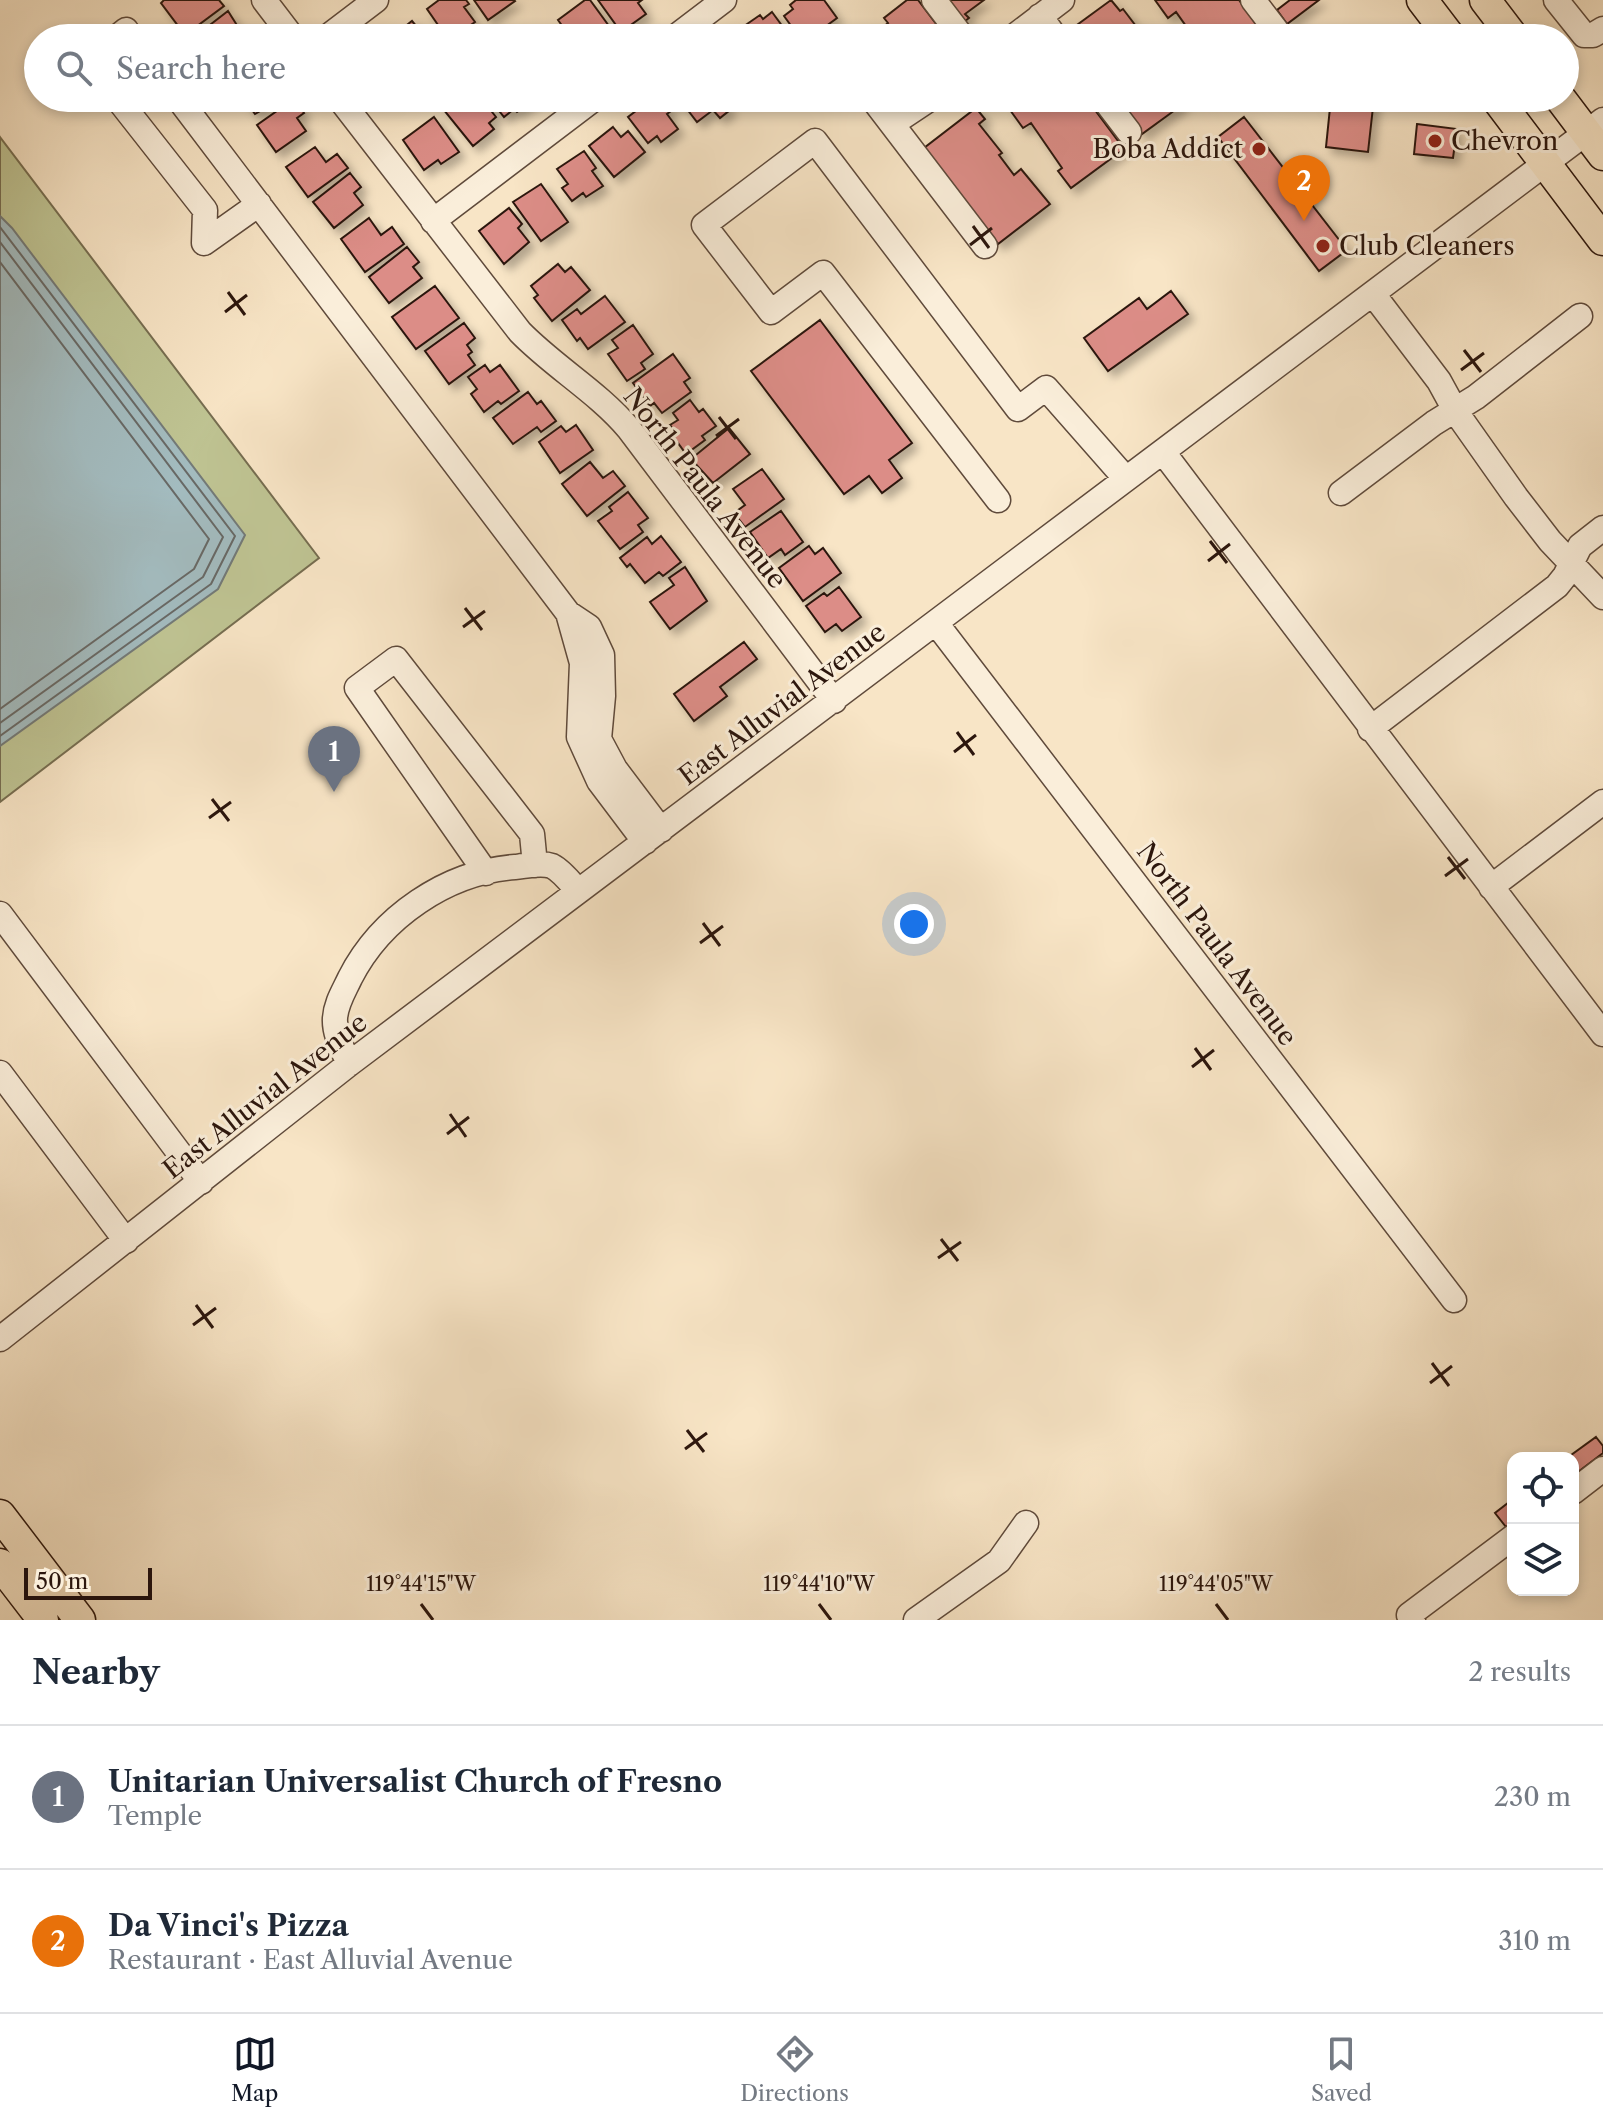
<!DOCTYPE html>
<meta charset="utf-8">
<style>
body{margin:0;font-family:"Libre Caslon Text",serif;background:#f6f6f7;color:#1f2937}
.controls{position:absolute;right:24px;bottom:24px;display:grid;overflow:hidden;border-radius:16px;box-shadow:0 4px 12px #0003}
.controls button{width:72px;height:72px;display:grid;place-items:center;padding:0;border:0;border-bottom:2px solid #e0e1e3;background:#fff;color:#1f2937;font:40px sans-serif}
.scale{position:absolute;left:24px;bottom:20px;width:128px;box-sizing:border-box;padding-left:8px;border:4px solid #2c160d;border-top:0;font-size:22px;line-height:28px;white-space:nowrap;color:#2c160d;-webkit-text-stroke:6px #faeeda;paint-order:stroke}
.you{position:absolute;left:914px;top:924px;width:28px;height:28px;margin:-20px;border:6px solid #fff;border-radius:50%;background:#1a73e8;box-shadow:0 0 0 12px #1a73e833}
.badge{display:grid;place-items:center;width:52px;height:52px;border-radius:50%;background:#111827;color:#fff;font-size:26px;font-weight:700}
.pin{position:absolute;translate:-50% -66px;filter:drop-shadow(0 2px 4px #0008)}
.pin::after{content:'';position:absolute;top:42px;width:28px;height:24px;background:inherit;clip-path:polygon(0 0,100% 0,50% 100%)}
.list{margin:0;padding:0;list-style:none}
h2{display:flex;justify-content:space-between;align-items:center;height:104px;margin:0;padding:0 32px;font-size:34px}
h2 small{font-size:26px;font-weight:400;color:#747a83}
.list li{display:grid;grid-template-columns:52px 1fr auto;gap:24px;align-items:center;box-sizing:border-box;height:144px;padding:0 32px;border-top:2px solid #e0e1e3}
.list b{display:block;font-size:30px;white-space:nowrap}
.list p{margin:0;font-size:26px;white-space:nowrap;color:#747a83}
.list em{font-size:26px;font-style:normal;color:#747a83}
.icon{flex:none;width:44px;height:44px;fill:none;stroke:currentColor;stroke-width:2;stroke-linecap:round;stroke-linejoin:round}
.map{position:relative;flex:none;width:1603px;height:1620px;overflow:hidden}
.search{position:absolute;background:#fff;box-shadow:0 4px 12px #0003;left:24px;right:24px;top:24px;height:88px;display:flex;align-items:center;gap:20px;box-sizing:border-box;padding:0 28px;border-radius:44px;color:#747a83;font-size:30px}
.sheet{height:392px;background:#fff}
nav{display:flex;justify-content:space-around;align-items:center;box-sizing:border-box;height:112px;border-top:2px solid #e0e1e3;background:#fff;font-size:22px;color:#747a83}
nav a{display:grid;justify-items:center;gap:4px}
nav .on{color:#111827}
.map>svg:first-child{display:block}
.green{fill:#bfc493;stroke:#766d50;stroke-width:2}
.water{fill:#a3bcc0;stroke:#737a78;stroke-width:2}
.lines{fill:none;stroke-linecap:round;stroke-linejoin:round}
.shore{stroke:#686966;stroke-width:2}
.building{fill:#dc8d87;stroke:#2c160d;stroke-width:2;filter:url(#shadow)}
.minor-casing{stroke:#5f4a3b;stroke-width:27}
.major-casing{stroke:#2c160d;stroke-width:33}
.minor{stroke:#faeeda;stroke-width:24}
.major{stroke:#f8e5c6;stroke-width:30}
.ticks{fill:none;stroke:#2c160d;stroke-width:3}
.poi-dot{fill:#8f2418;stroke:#faeeda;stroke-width:3}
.labels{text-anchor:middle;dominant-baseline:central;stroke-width:6;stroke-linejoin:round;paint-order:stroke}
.poi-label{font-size:26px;fill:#2c160d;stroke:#faeeda;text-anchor:start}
.street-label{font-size:26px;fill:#2c160d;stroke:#faeeda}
.ticks-label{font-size:20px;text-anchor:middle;fill:#2c160d;stroke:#faeeda;stroke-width:6;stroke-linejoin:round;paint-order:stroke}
</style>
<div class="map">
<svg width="1603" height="1620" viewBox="0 0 1603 1620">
<defs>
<filter id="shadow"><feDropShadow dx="6" dy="6" stdDeviation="4" flood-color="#0004"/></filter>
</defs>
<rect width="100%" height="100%" fill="#f8e5c6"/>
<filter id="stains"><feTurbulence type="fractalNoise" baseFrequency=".0025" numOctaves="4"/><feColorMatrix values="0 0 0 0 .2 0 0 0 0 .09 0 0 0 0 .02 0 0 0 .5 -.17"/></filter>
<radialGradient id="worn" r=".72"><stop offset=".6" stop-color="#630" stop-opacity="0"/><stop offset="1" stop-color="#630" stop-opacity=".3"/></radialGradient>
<!-- green -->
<path class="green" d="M0,137L319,558L0,802Z"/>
<!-- water -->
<path class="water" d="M0,216L12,228L245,535L218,589L0,746Z"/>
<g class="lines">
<!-- shore -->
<path class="shore" d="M0,227L235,536L211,584L0,736
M0,242L223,537L203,577L0,723
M0,262L209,539L194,569L0,709"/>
</g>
<!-- building -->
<path class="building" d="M164,0H219L224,6L185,35L161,3Z
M439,0H466L469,4L464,7L475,22L458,34L454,28L445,35L427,9Z
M474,0H514L515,1L488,20Z
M585,0H590L617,37L571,38L558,20Z
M598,0H642L638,3L646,14L621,32Z
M796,0H824L837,18L810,38H800L784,16L793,9L790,5Z
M907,0H918L943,33L936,38H856L871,26L876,33L888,23L884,18Z
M941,0H984L965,14L969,18L960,25Z
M1111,0L1120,11L1123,9L1145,38H1070L1066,33Z
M1155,0H1239L1266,38H1191L1186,31L1188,29L1176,12L1168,18Z
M1290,0H1319L1287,24L1277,10Z
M228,11L245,38H193Z
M772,12L791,38H742L737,31L760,15L763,19Z
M412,21L426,38H385L401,26L403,28Z
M243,98H283L255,114Z
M456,98H481L496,117L489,123L494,129L473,146L443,109Z
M489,98H536L517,112L514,109L504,117Z
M653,98H662L671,111L667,114L678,129L661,142L657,136L648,143L628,117Z
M669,98H720L730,110L720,118L713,110L697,122L680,100L674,104Z
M1010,98H1086L1124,149L1071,188L1058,171L1062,168L1031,123L1023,128L1010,110L1015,106Z
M1115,98H1183L1178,101L1182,105L1142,134Z
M1331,98H1374L1368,152L1326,147Z
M294,99L304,113L297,118L306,131L276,152L257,125Z
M976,108L985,119L979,124L1002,153L999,155L1014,175L1021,169L1050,204L998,244L924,148Z
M434,117L459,152L441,164L438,160L424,170L403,140Z
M1244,117L1347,250L1319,271L1218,137Z
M1417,124L1457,129L1453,158L1414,154Z
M613,127L621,137L628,131L645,152L614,177L589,146Z
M315,147L326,162L337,154L348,168L308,197L286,167Z
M584,151L596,168L592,171L603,186L586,197L583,193L572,201L562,188L568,184L557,169Z
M350,173L361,187L354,193L363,205L334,228L313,202Z
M541,184L568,222L541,241L513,202Z
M509,208L522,224L518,228L529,242L504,264L479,231Z
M369,218L381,235L392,227L404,244L365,272L341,239Z
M407,247L419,262L413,267L422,278L389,303L369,277Z
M558,264L565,272L571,267L590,290L552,321L534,298L538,295L531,286Z
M435,286L459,318L416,349L392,317Z
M1171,291L1188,314L1108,371L1084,338L1139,298L1147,309Z
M605,296L625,322L588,349L580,338L577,341L562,320L577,309L581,314Z
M820,320L912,443L889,460L902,478L882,493L869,476L844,494L751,371Z
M464,323L475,338L467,345L472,352L468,355L475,365L449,384L425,351Z
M633,325L653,354L641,363L645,369L627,381L608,354L618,348L612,340Z
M673,354L690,378L684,382L691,392L662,413L654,403L650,406L633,383Z
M485,365L490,372L500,365L519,391L501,404L498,401L484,412L471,394L477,389L468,377Z
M528,392L537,404L541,401L556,421L541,432L537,427L513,444L493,418Z
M690,400L699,412L703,409L716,426L702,436L705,440L686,454L673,436L676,433L670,425L678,420L673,413Z
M576,425L593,450L560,473L539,442L561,426L566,432Z
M729,428L750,454L713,483L691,459Z
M590,462L603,478L613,471L625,486L587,516L562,484Z
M762,469L784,499L745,527L734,513L745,505L733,489Z
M628,492L648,518L638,525L643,532L620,549L598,521L612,511L609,507Z
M781,511L803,542L785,555L781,549L768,558L750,532Z
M661,536L681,562L663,576L659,572L645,583L630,564L627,567L620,558L647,537L652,544Z
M809,546L815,554L823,548L841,573L803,601L779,568Z
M685,567L707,601L670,629L650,602L674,585L669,578Z
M839,587L861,617L842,631L836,624L825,632L806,606L824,593L827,596Z
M744,642L757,659L720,687L727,696L694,721L674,694Z
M1596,1437L1603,1446V1453L1578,1472L1573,1466V1458H1567Z
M1513,1499V1522L1506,1527L1495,1513Z"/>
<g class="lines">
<defs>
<path id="minor" d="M264,0L293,38
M934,0L963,38
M1253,0L1276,30
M1556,0L1584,35H1593L1603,29
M1040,16L1056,38
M116,38L126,30L132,38
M326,38L376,0
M674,38L724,0
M1012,38L1062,0
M117,98L205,210L204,243L259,204
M178,98L568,613
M339,98L520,332C554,367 598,392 629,429L834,701
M872,98L985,246
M1103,98L1129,132
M892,124L931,98
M433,221L595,98
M1373,294L1439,381L1456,412L1516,497L1550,541L1603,597
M1163,452L1603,1034
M1341,493L1434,423L1476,397L1580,316
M998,500L823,273L771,312L704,225L815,141L1018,409L1046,388L1126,479
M936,623L1454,1300
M1370,729L1557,586L1565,576L1580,546L1603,528
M645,842L599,781L579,737L582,663L568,613L589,627L602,655L603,696L599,739L615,769L661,830
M486,873L357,688L396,659L532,834L535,865
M1491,887L1603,802
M0,914L201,1182
M349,1064C343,1050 334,1034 335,1018C336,1003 344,991 350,978C381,917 447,872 515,867C526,866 541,862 552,866C562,871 571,883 578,891
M0,1073L126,1241
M0,1339L349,1064L1603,120
M1573,1492L1603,1469
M916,1620L999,1561L1026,1523
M1413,1620L1409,1615L1513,1537"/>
<path id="major" d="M1422,0L1451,38
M1485,0L1514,38
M1496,98L1603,240
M1560,98L1603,155
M0,1515L80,1620
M0,1564L43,1620"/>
</defs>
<!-- minor casing -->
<use href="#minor" class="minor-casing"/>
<!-- major casing -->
<use href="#major" class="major-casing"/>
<!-- minor -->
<use href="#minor" class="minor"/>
<!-- major -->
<use href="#major" class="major"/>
</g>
<!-- ticks -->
<path class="ticks" d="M973,226L989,248M970,245L992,228M228,292L245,315M225,312L247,295M1464,350L1481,372M1461,370L1484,353M719,417L736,439M716,436L739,419M1210,541L1227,563M1208,561L1230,544M465,608L482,630M463,627L485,611M957,732L974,755M954,752L976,735M212,799L229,821M209,818L231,802M1448,857L1465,879M1445,876L1468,859M703,923L720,946M700,943L723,926M1195,1048L1211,1070M1192,1067L1214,1050M450,1114L466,1137M447,1134L469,1117M941,1239L958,1261M938,1258L961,1242M196,1305L213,1328M193,1325L216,1308M1432,1363L1449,1386M1430,1383L1452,1366M687,1430L704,1452M685,1449L707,1433M421,1604L433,1620M819,1604L831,1620M1216,1604L1228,1620"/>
<!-- markers -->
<g class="poi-dot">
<circle cx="1435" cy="141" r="8"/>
<circle cx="1259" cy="149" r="8"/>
<circle cx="1323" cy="246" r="8"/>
</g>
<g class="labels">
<!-- poi labels -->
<g class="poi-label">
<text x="1451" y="141">Chevron</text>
<text x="1243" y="149" text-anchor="end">Boba Addict</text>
<text x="1339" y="246">Club Cleaners</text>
</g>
<!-- street labels -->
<g class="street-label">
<text transform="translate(705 488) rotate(52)">North Paula Avenue</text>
<text transform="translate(782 704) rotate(-37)">East Alluvial Avenue</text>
<text transform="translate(1217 944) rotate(53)">North Paula Avenue</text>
<text transform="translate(265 1096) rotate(-38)">East Alluvial Avenue</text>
</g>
</g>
<g class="ticks-label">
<text x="421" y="1591">119°44'15"W</text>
<text x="819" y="1591">119°44'10"W</text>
<text x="1216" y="1591">119°44'05"W</text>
</g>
<rect width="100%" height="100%" filter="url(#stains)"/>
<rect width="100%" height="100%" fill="url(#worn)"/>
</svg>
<div class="controls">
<button><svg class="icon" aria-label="locate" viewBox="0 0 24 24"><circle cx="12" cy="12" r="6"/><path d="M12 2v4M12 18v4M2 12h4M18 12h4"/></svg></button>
<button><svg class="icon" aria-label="layers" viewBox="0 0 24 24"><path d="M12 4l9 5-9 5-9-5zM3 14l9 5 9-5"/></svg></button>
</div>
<div class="scale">50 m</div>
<div class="you"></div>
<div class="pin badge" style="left:334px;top:792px;background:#6b7280">1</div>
<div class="pin badge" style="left:1304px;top:221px;background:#e8710a">2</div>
<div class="search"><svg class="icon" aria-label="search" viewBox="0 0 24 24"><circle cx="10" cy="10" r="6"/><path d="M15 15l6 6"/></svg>Search here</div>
</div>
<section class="sheet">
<h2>Nearby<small>2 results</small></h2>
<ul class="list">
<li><span class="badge" style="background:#6b7280">1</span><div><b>Unitarian Universalist Church of Fresno</b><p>Temple</p></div><em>230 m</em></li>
<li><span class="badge" style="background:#e8710a">2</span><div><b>Da Vinci's Pizza</b><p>Restaurant · East Alluvial Avenue</p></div><em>310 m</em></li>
</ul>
</section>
<nav>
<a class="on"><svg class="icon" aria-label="map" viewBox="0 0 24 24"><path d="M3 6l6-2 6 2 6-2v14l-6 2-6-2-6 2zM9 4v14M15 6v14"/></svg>Map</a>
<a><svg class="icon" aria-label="directions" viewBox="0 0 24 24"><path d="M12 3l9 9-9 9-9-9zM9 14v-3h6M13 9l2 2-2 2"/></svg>Directions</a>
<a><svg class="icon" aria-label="saved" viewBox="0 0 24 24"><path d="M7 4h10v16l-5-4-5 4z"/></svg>Saved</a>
</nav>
